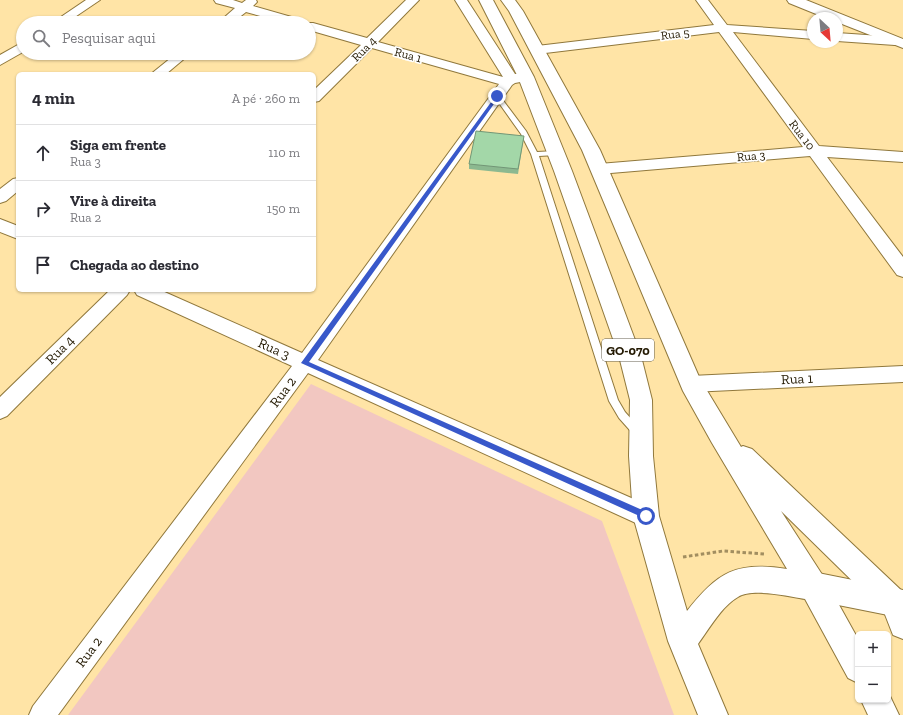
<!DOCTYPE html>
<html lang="pt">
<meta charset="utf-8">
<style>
body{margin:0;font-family:"Zilla Slab",serif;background:#f7f7f7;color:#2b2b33}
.controls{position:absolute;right:12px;bottom:12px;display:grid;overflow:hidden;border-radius:6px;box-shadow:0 1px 3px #0004}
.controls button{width:36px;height:36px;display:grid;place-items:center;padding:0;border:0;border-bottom:1px solid #e1e1e2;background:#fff;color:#2b2b33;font:20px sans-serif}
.compass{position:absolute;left:807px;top:12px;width:36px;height:36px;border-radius:50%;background:#fff;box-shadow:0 1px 3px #0004;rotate:154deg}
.stop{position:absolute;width:12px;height:12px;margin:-9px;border:3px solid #3858ca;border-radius:50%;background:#fff}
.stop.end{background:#3858ca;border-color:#fff;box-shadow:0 1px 4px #0008}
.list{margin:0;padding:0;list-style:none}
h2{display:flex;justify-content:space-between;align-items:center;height:52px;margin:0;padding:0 16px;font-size:17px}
h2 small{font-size:13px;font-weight:400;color:#7c7c81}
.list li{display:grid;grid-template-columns:26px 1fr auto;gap:12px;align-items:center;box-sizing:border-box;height:56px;padding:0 16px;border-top:1px solid #e1e1e2}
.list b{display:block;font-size:15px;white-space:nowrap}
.list p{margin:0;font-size:13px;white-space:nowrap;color:#7c7c81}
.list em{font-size:13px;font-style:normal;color:#7c7c81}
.icon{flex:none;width:22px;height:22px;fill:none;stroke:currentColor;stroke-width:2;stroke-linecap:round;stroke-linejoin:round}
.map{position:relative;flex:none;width:903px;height:715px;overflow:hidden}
.search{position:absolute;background:#fff;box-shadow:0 1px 3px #0004;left:16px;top:16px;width:300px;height:44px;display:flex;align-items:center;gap:10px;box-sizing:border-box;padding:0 14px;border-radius:22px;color:#7c7c81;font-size:15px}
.panel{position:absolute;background:#fff;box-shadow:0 1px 3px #0004;left:16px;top:72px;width:300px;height:220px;border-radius:6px}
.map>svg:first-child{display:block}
.green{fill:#f2c7c1}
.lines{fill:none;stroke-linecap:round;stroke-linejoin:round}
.service-casing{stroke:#90783c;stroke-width:2}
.minor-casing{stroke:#90783c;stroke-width:2}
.tertiary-casing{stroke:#90783c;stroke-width:2}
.trunk-casing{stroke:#90783c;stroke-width:2}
.path{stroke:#a28e60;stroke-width:3;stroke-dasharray:3.5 2.5;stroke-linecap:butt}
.service{fill:#fff;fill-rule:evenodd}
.minor{fill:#fff;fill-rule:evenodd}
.tertiary{fill:#fff;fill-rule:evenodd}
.trunk{fill:#fff;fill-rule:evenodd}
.wall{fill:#8cb990}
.building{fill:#a3d7a8;stroke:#729676}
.route{fill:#3858ca}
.labels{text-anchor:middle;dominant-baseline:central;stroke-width:3.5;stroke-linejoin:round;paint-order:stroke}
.far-street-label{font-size:12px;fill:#231902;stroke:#fff}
.shield{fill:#fff;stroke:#655e4e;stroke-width:1}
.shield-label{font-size:13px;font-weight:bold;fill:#231902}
.street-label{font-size:14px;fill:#231902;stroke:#fff}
</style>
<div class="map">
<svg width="903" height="715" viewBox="0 0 903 715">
<rect width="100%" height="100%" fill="#ffe4a6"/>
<!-- green -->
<path class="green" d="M311,384L602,521L674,715H68Z"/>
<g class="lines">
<defs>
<path id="service" d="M497,94L499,95L526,131L537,152L556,151L560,153L556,155L539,156L618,400L625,412L641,430L643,433L641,436L638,437L635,436L619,418L609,401L531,154L521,134L494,96Z"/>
<path id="minor" d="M86,0H100L66,23H52Z
M214,0H233L242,3L246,0H256L257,2L253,6L302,20L304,23H285L246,12L232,23H218L235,8L216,3Z
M406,0H419L378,42L503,77L455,0H467L515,74H531L533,77L531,80L515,83L512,85L318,360L654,508L657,516L654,524L646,527L638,524L308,373L58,715H29L33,706L292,366L137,295L134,290H160L302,353L499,84L372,48L319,101L314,102V90L361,45L309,30V23H306H313L367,38Z
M696,0H708L727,25L813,31V39L733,32L819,146L903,152V162L827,157L903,257V277L897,275L810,156L599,174L594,173L591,169L594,165L599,164L803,147L719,32L537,54L531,50L537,46L714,25Z
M837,33L895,37L901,41L895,45L837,41Z
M23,42V52L0,65V55Z
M177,53H191L166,74H151Z
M18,178V191L6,201L0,203V189L13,179Z
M0,219L18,226V239L0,232Z
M110,290H130L127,295L7,416L0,419V397Z
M903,366V382L691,392L684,390L681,384L684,378L691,376Z"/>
<path id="tertiary" d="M787,0H806L903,39V48L837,22V18H826L789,3Z
M813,572L903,590V618L813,600L803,596L799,586L803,576Z"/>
<path id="trunk" d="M479,0H493L534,77L572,171L641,356L652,400L653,456L659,516L687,611C718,572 736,561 787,569L712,443L683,391L582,150L509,11L501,0H515L523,11L600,150L700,379L741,447L743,446L752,449L903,592V639L893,635L884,612L781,511L823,576L858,639V683L848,678L805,599C788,596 752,588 738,597C721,607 709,629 698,644L728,715H698L668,641L633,516L629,456L630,400L619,356L554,171L518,77Z
M888,692L899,715H868L861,700H888Z"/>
</defs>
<!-- service casing -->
<use href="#service" class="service-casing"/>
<!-- minor casing -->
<use href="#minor" class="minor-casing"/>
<!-- tertiary casing -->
<use href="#tertiary" class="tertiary-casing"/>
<!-- trunk casing -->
<use href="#trunk" class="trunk-casing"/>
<!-- path -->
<path class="path" d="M683,557L723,551L765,554"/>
<!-- service -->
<use href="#service" class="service"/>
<!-- minor -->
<use href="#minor" class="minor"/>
<!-- tertiary -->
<use href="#tertiary" class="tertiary"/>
<!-- trunk -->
<use href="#trunk" class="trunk"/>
</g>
<!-- wall -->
<path class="wall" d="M524,136L518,174L469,169V164Z"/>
<!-- building -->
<path class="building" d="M476,131L524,136L518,169L469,164Z"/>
<!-- route -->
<path class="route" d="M497,94L499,97L309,362L649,513V518L646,519L301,363Z"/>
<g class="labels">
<!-- far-street labels -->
<g class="far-street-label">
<text transform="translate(675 34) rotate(-7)">Rua 5</text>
<text transform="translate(364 49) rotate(-45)">Rua 4</text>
<text transform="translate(408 55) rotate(15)">Rua 1</text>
<text transform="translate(802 135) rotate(53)">Rua 10</text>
<text transform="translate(751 156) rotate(-5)">Rua 3</text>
</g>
<!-- shield labels -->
<rect class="shield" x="602" y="339" width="52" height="22" rx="3"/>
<g class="shield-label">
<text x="628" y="350">GO-070</text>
</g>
<!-- street labels -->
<g class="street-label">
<text transform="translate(274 349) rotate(24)">Rua 3</text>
<text transform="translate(60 350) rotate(-45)">Rua 4</text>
<text transform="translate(797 379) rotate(-3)">Rua 1</text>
<text transform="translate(283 392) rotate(-53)">Rua 2</text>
<text transform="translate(89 652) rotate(-53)">Rua 2</text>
</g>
</g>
</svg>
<div class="controls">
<button>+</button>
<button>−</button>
</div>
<svg class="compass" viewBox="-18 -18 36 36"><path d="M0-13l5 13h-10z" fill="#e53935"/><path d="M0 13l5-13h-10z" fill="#7c7c81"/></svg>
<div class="stop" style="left:646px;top:516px"></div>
<div class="stop end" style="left:497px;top:96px"></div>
<div class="search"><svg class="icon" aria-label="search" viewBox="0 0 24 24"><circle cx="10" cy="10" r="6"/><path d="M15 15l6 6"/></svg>Pesquisar aqui</div>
<section class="panel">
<h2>4 min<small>A pé · 260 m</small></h2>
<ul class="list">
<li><svg class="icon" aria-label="ahead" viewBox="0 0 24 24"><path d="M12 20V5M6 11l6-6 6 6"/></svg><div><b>Siga em frente</b><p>Rua 3</p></div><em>110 m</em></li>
<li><svg class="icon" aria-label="right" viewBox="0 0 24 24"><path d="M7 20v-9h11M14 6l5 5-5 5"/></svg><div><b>Vire à direita</b><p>Rua 2</p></div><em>150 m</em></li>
<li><svg class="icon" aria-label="arrive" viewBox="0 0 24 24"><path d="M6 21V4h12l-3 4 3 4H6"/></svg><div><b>Chegada ao destino</b></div></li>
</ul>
</section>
</div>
